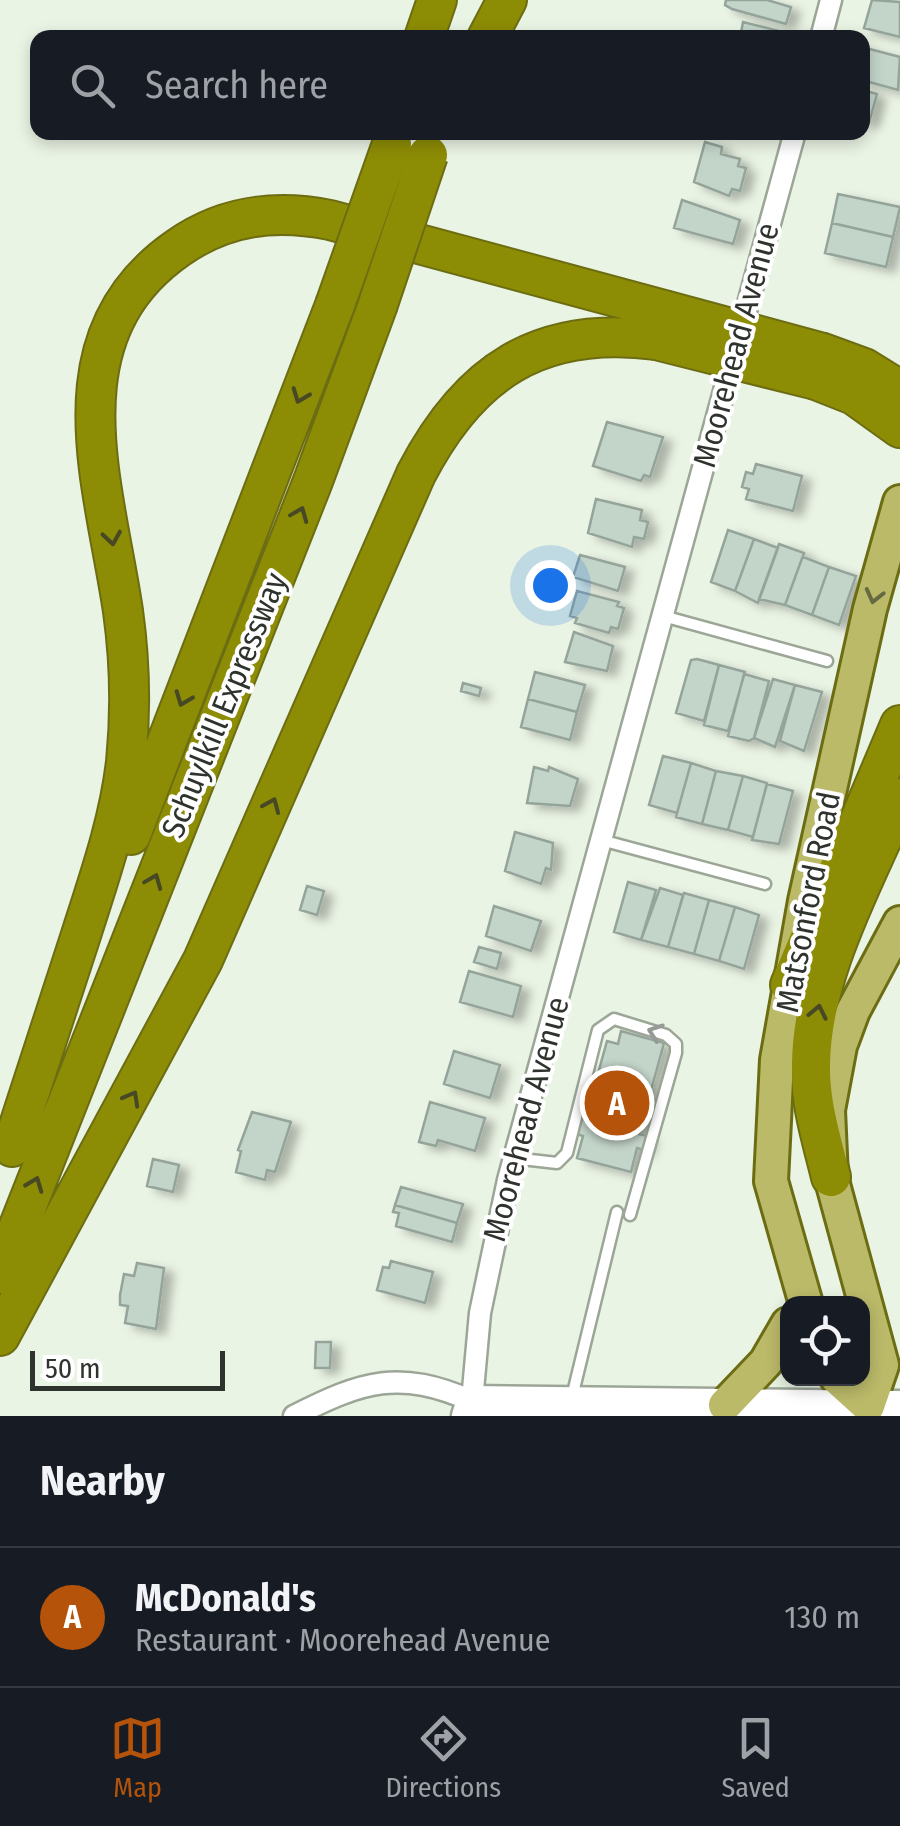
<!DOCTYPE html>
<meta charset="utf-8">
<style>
body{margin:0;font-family:"Fira Sans Condensed",sans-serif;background:#20242c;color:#f1f3f6}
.controls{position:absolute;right:30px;bottom:30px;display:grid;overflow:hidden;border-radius:20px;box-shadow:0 5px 15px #0003}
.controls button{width:90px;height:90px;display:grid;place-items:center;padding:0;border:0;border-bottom:2px solid #363941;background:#171b24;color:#f1f3f6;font:50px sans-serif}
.scale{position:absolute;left:30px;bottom:25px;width:195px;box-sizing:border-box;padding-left:10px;border:5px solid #2f332d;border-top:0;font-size:28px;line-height:35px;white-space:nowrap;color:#2f332d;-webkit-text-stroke:8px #fff;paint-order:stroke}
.you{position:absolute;left:550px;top:585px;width:35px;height:35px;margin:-25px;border:8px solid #fff;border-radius:50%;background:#1a73e8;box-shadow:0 0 0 15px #1a73e833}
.badge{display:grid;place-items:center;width:65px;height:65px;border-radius:50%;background:#b45309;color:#fff;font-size:32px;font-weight:700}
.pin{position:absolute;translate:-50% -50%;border:5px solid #fff;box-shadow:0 2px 10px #0006}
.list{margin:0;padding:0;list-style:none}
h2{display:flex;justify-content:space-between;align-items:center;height:130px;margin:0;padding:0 40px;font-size:42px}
h2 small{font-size:32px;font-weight:400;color:#9ea1a6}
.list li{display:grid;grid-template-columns:65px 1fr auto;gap:30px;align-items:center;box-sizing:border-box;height:140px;padding:0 40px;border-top:2px solid #363941}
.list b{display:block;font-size:38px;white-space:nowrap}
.list p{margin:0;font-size:32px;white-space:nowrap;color:#9ea1a6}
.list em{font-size:32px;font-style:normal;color:#9ea1a6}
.icon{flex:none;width:55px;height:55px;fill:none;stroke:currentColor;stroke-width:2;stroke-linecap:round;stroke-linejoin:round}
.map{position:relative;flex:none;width:900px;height:1416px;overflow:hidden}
.search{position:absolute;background:#171b24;box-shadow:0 5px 15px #0003;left:30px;right:30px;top:30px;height:110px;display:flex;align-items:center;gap:25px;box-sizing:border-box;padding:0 35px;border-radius:20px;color:#9ea1a6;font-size:38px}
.sheet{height:270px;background:#171b24}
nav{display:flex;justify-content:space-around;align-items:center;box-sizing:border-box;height:140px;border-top:2px solid #363941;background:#171b24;font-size:28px;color:#9ea1a6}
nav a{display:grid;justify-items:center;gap:5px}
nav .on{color:#b45309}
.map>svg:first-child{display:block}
.building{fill:#c3d4c9;stroke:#94a49a;stroke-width:2.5;filter:url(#shadow)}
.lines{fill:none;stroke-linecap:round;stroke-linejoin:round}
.service-casing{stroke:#9ca697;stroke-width:15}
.minor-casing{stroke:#9ca697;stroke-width:25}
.secondary-casing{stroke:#9ca697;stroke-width:35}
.primary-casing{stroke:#6c6d13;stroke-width:38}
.motorway-casing{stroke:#6c6d13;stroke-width:42}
.service{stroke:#fff;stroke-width:10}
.minor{stroke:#fff;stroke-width:20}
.secondary{stroke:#fff;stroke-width:30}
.primary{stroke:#bbba69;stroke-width:32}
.motorway{stroke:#8d8c05;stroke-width:38}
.motorway-bridge-casing{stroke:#6c6d13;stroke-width:42;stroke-linecap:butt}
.motorway-bridge{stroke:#8d8c05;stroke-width:38}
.oneway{stroke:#464923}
.oneway2{stroke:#676945}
.oneway3{stroke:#979996}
.labels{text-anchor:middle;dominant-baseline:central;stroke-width:8;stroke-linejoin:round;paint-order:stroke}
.street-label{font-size:32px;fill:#2f332d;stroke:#fff}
</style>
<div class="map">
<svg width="900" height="1416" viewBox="0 0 900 1416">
<defs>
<filter id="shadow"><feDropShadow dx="9" dy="5" stdDeviation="5" flood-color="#0004"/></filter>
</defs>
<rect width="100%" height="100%" fill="#eaf4e4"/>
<!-- building -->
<path class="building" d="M726,0H767L791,7L786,24L732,9L725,5Z
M872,0L900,2V37L864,28Z
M743,22L783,32L782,38H740Z
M862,47L900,57L898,90L862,80Z
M862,90L877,94L869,123L862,121Z
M705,142L722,147L721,154L740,159L738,166L746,168L740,191L732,189L729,196L694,182Z
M838,194L900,207L893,237L832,223Z
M682,200L740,220L733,244L674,228Z
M832,223L893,237L886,267L825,253Z
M607,422L663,437L650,477L644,475L641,481L593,466Z
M756,464L802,476L793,511L746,499L749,489L742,487L746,472L753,474Z
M596,499L642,510L640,520L648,522L644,539L634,537L632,547L588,533Z
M728,530L754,539L735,591L711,582Z
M754,539L778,548L758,603L735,591Z
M779,544L804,553L785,605L759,599Z
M804,553L803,557L829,567L812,615L785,605Z
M580,555L625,567L618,591L573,577Z
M829,567L856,576L839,625L812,615Z
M577,591L619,602L617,606L624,608L618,629L611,627L609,633L575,623L577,618L570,616Z
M574,632L613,646L607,671L565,662Z
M697,659L719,665L704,721L676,713L691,660Z
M719,665L745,672L728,731L704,725Z
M535,672L585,685L577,712L528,699Z
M744,674L769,681L754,738L749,741L728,736Z
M773,679L795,685L775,747L754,738Z
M463,683L481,688L479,696L461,691Z
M795,685L822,692L804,751L780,741Z
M528,699L577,712L570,740L521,727Z
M663,756L691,763L677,813L649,805Z
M691,763L716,771L702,824L676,817Z
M534,767L548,771L549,767L578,779L570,806L527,803Z
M716,771L743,776L728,830L702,824Z
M743,776L767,783L753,837L728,830Z
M767,784L793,791L779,844L752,840Z
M515,832L553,843L551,870L546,868L541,884L505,871Z
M628,882L656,890L641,940L614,932Z
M307,886L324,891L317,915L300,910Z
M660,888L683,895L668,947L641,940Z
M684,893L709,900L694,954L668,947Z
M709,900L735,907L719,961L694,954Z
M494,906L541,921L531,951L486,936Z
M735,907L759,915L744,969L719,961Z
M479,947L501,953L497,969L474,962Z
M469,971L521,986L513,1017L460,1002Z
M621,1031L664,1043L639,1134L648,1136L644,1150L637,1148L631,1172L577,1158L583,1136L576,1134L592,1076L597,1077L607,1041L618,1044Z
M454,1051L500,1065L490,1098L444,1084Z
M430,1102L485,1118L475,1151L438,1140L436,1146L419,1142Z
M252,1112L291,1122L275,1172L267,1170L265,1180L236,1172L241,1151L238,1150Z
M153,1159L179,1165L173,1192L147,1186Z
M401,1187L463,1204L457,1223L395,1205Z
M395,1205L457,1223L452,1242L396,1226L399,1213L393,1212Z
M391,1261L433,1272L425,1303L377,1290L383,1267L389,1268Z
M137,1263L164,1268L156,1329L125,1323L128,1306L120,1305V1295L124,1274L134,1276Z
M316,1342H331L330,1368H315Z"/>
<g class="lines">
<defs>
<path id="service" d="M663,616L827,661
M601,840L765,884
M513,1158L557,1163L567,1153L598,1030L614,1019L666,1035L676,1044V1053L630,1215
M572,1397L617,1212"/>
<path id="minor" d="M821,38L831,0
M294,1416C363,1381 399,1369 472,1401L480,1313L508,1180L795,132"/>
<path id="secondary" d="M467,1416L472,1401L900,1406"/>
<path id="primary" d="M806,1304L771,1181L777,1060L805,901L870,609L900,502
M837,1378L868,1406
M725,1405L766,1362L788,1324
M868,1406L882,1365L831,1177L828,1110L840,1046L853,1011L900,923"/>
<path id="motorway" d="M424,38L437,0
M487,38L507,0
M823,353L864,368L900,390
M816,380L854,395L900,428
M131,835L335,305
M790,985L900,725
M12,1147C34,1078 57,1008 80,938C98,881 119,823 126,762C131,712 130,661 123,611C104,483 50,337 178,248C225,215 275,209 330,220L664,310
M831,1177C822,1140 810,1103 811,1064C812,972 865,881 900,798
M0,1274L313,481L377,307
M0,1336L203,960L416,474C469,372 539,325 656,340"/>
</defs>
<!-- service casing -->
<use href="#service" class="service-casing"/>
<!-- minor casing -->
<use href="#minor" class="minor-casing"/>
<!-- secondary casing -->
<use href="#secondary" class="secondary-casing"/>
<!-- primary casing -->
<use href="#primary" class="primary-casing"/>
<!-- motorway casing -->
<use href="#motorway" class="motorway-casing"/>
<!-- service -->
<use href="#service" class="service"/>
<!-- minor -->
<use href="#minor" class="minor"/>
<!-- secondary -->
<use href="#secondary" class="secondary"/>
<!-- primary -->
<use href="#primary" class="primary"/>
<!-- motorway -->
<use href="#motorway" class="motorway"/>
<defs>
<path id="motorway-bridge" d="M335,305L392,144
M377,307L428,155
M664,310L823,353
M656,340L816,380"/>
</defs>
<!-- motorway-bridge casing -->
<use href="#motorway-bridge" class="motorway-bridge-casing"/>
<!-- motorway-bridge -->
<use href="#motorway-bridge" class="motorway-bridge"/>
</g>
<!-- one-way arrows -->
<defs><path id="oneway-chevron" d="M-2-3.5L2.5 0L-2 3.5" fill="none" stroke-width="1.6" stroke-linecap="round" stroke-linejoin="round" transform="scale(2.5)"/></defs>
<g class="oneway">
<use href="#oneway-chevron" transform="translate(300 396) rotate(111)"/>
<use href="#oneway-chevron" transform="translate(300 514) rotate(-68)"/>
<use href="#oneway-chevron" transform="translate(112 538) rotate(81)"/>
<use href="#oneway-chevron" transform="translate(183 699) rotate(111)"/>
<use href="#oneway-chevron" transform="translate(272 805) rotate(-67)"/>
<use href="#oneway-chevron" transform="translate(154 881) rotate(-68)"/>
<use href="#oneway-chevron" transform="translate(818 1012) rotate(-78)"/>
<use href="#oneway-chevron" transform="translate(132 1098) rotate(-61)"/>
<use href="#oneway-chevron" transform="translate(35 1184) rotate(-69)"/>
</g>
<use class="oneway2" href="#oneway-chevron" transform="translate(874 596) rotate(104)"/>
<use class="oneway3" href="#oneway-chevron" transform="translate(655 1032) rotate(-160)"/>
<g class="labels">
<!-- street labels -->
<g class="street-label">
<text transform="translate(736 345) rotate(-75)">Moorehead Avenue</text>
<text transform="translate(224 705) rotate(-68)">Schuylkill Expressway</text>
<text transform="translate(808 902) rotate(-79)">Matsonford Road</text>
<text transform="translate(526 1119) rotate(-75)">Moorehead Avenue</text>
</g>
</g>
</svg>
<div class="controls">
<button><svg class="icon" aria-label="locate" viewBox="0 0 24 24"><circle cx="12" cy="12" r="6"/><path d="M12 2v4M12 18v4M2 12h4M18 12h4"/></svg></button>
</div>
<div class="scale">50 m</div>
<div class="you"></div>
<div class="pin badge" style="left:617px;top:1103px">A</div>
<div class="search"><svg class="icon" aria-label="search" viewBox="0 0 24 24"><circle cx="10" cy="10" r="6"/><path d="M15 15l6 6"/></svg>Search here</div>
</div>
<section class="sheet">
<h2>Nearby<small></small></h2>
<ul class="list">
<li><span class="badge">A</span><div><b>McDonald's</b><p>Restaurant · Moorehead Avenue</p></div><em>130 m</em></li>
</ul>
</section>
<nav>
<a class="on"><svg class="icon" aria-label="map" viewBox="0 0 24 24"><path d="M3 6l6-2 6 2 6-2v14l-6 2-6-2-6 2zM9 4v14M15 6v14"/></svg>Map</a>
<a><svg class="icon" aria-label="directions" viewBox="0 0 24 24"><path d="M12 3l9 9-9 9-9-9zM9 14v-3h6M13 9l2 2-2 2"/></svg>Directions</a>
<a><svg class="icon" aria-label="saved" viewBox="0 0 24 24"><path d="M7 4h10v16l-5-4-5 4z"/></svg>Saved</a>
</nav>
